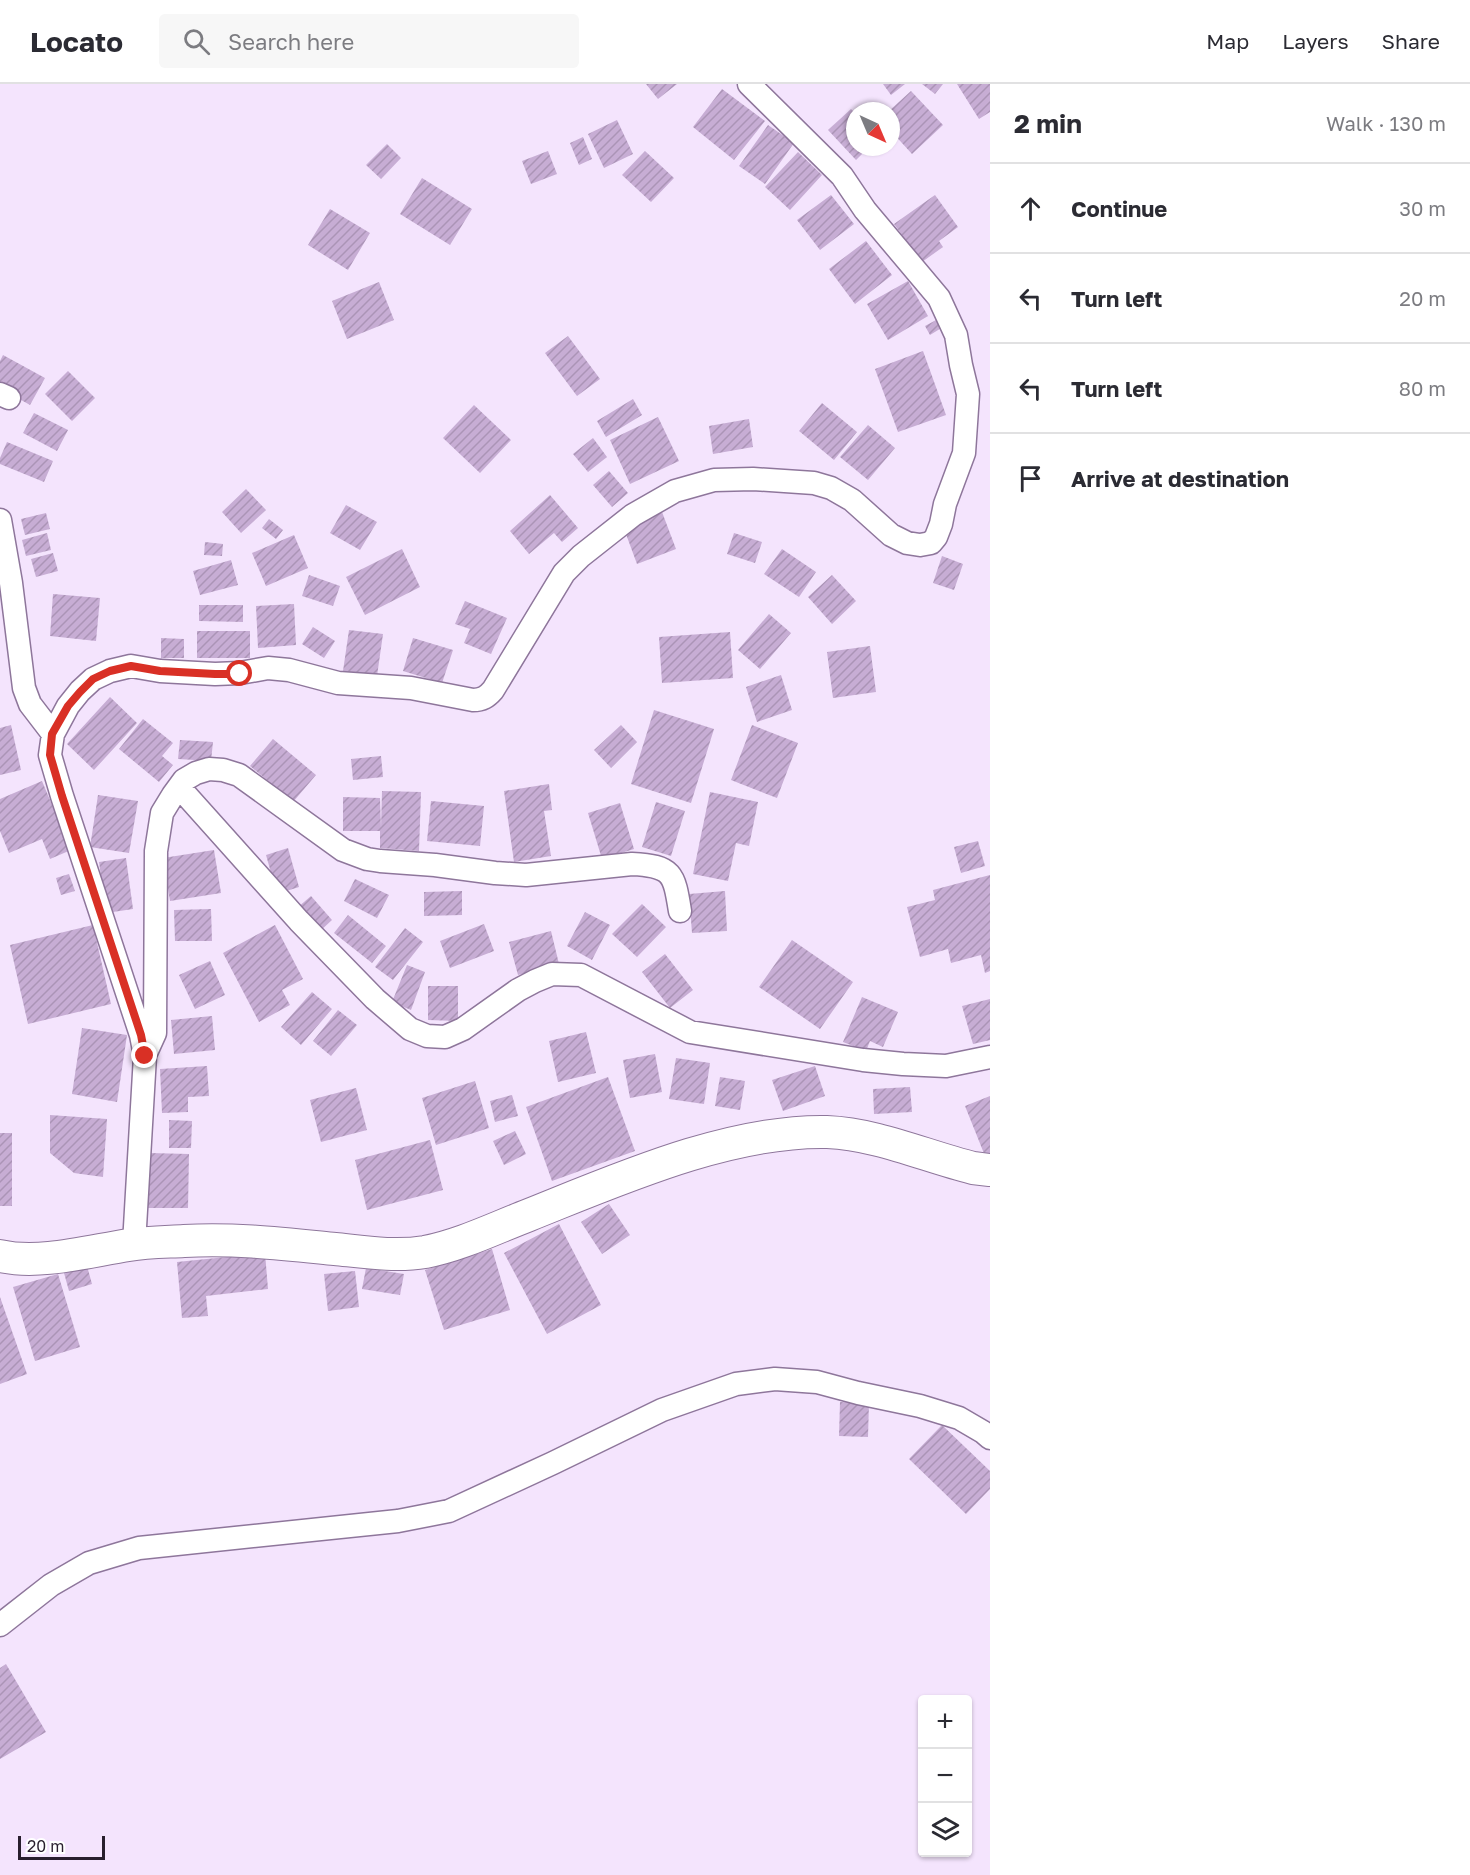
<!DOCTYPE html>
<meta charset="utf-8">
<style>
body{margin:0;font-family:"Golos Text",sans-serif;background:#f7f7f7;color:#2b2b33}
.controls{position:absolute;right:18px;bottom:18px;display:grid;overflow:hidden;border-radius:6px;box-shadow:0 2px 4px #0004}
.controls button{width:54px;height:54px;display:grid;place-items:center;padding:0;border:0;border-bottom:2px solid #e1e1e2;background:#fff;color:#2b2b33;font:30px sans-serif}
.compass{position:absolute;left:846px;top:18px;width:54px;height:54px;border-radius:50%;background:#fff;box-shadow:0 2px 4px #0004;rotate:136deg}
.scale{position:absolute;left:18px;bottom:15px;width:87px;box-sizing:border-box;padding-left:6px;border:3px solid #281e2d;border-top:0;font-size:16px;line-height:21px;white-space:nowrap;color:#281e2d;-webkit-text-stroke:4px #fff;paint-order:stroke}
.stop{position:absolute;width:18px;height:18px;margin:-14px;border:4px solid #d93025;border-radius:50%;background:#fff}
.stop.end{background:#d93025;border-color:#fff;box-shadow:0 2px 6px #0008}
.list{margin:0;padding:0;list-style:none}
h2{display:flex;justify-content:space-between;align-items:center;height:78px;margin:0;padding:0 24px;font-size:26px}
h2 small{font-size:20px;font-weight:400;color:#7c7c81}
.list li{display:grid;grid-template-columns:39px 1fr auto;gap:18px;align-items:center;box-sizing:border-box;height:90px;padding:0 24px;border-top:2px solid #e1e1e2}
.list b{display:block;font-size:22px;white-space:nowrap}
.list em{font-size:20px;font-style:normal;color:#7c7c81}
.icon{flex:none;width:33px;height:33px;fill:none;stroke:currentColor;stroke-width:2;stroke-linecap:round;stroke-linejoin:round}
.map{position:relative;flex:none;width:990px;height:1791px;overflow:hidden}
header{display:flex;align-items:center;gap:36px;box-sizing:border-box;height:84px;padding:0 30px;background:#fff;border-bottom:2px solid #e1e1e2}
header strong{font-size:28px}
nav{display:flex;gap:33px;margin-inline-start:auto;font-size:21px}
.search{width:420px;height:54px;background:#f7f7f7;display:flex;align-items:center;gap:15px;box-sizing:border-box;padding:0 21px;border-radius:6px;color:#7c7c81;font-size:22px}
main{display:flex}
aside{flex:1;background:#fff}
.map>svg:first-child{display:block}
.building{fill:url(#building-hatch)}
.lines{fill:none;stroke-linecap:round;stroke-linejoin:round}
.street-casing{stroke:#8e769b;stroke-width:25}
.secondary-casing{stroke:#8e769b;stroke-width:34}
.street{stroke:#fff;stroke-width:22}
.secondary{stroke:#fff;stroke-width:32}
.route{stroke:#d93025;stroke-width:8}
</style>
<header>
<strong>Locato</strong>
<div class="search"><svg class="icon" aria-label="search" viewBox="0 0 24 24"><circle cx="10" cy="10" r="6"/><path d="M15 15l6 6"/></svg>Search here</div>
<nav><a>Map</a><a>Layers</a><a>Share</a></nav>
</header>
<main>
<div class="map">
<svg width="990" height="1791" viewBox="0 0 990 1791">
<defs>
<pattern id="building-hatch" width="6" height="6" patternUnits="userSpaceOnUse" patternTransform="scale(1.5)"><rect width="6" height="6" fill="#c7add4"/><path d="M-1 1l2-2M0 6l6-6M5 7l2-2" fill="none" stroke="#ab94b6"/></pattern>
</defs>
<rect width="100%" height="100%" fill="#f4e4fd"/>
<!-- building -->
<path class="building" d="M646,0H677L658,15Z
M883,0H905L891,11Z
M922,0H943L935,10Z
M957,0H990V28L979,35Z
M722,5L765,37L734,76L693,43Z
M911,7L943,41L912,70L891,47V27H889Z
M851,25L855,29V63H869L856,76L828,46Z
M617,36L633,70L604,84L588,50Z
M768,41L794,59L765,100L739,82Z
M583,53L592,75L579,81L570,59Z
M387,60L401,74L381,95L366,81Z
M548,67L557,90L531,100L522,77Z
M645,67L674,94L651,118L622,91Z
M798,68L822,91L790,126L765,103Z
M422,94L472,125L450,161L400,130Z
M831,111L854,140L820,166L797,136Z
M935,111L958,143L939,157L943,163L922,178L894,140Z
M330,125L370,149L348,186L308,161Z
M866,157L892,191L855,220L829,185Z
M908,197L928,232L888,256L867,220Z
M379,198L394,236L347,255L332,217Z
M938,235L943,243L930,251L925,242Z
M568,252L600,295L577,312L545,269Z
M923,267L946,331L898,348L875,285Z
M3,271L45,294L30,321L0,304V277Z
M68,287L95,314L72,337L45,310Z
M633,315L642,331L606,353L597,337Z
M822,319L857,348L834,376L799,347Z
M474,321L511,356L480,389L443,354Z
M34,329L68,346L57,367L23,349Z
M658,333L679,377L630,400L610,356Z
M749,335L753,363L713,370L709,342Z
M868,341L895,364L868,396L840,373Z
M593,354L607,373L588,388L573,370Z
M7,358L53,377L44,398L0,380V374Z
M609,387L628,409L612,423L593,401Z
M246,405L266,426L241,449L222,428Z
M550,411L578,444L562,458L554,449L529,470L510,447Z
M346,421L377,438L360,466L330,449Z
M662,428L676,465L637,480L623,442Z
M46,429L50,445L25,451L21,435Z
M269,435L283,446L276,455L262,444Z
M47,449L51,466L26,472L22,456Z
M734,449L762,458L755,479L727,470Z
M294,451L308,484L266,502L252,469Z
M205,458L223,460L222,472L204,471Z
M402,465L420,503L365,531L346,493Z
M782,465L816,488L799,513L764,490Z
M53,469L58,487L36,493L31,475Z
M942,472L963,480L954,506L933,499Z
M231,476L238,501L200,511L193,487Z
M309,491L340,502L333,522L302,512Z
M832,491L856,517L832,540L808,513Z
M53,510L100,514L96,557L50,552Z
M465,517L507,534L491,570L464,559L470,545L455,540Z
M294,520L296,561L258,564L256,522Z
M199,521H243V538L199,537Z
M769,530L791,549L760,585L738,566Z
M313,543L335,557L324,574L302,560Z
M349,546L383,550L377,592L343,587Z
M197,547H250V574H197Z
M730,548L733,594L662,599L659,553Z
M161,554L184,555V574H161Z
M413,554L453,566L442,599L403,587Z
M870,562L876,608L833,614L827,568Z
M781,591L792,626L757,638L746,603Z
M110,613L137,639L94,686L67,660Z
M654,626L714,645L691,719L631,700Z
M143,635L173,659L162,672L173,681L159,698L119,665Z
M11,641L21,686L0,691V644Z
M621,641L637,658L611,684L594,666Z
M752,641L798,659L777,714L731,696Z
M273,655L316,691L293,718L250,682Z
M180,656L213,658L211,677L178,675Z
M381,672L383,693L353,696L351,675Z
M42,697L71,766L50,775L42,755L9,769L0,747V715Z
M549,700L552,726L544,727L551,772L514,778L504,707Z
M382,707L421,708L419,767L380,764V747H343V713L380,714L381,744Z
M710,708L758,718L749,762L736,759L728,797L693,790Z
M98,711L138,717L129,769L90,763Z
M431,717L484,722L480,762L427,757Z
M656,718L685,727L671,772L642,763Z
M620,719L634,765L602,775L588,729Z
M978,757L985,782L961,789L954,763Z
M288,764L299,803L277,810L266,771Z
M214,766L221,809L170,817L163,774Z
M126,774L133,825L106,829L99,778Z
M69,790L75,807L61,811L56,794Z
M990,791V887L985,889L981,871L951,879L948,865L920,873L907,823L935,816L933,806Z
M355,795L389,811L377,834L344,817Z
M462,807V831L424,832V808Z
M725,807L727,847L692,849L689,810Z
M311,812L332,836L319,848L297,824Z
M642,820L666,843L637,873L612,850Z
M211,825L212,857H175L174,826Z
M585,828L610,841L592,876L567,862Z
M348,831L386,862L372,879L334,849Z
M484,840L494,867L450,884L440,857Z
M93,841L111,920L28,940L10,861Z
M275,841L303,895L282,906L290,921L259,938L223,869Z
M405,844L423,858L393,896L375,883Z
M551,847L559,880L518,891L509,858Z
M792,856L853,898L820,945L759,903Z
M665,870L693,906L670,924L642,888Z
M210,877L225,911L195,925L179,891Z
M407,881L425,888L411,926L392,918Z
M428,902H458V937L428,936Z
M312,908L332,925L301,961L281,943Z
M862,913L898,928L883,963L870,957L866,967L843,958Z
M990,915V956L973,960L962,922Z
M338,926L357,941L331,972L313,957Z
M212,932L215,966L174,970L171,936Z
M82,944L127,951L117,1018L72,1010Z
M586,948L596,989L558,998L549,957Z
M655,970L662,1008L630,1014L623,976Z
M676,974L710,979L704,1020L669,1015Z
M207,982L209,1012L188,1013V1028L162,1029L160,985Z
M815,982L825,1012L783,1027L772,996Z
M608,993L635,1067L552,1097L526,1023Z
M720,993L745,997L740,1026L715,1022Z
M475,997L489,1044L436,1061L422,1014Z
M910,1003L912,1028L874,1030L873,1005Z
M356,1004L367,1046L321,1058L310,1016Z
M512,1011L518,1032L495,1038L490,1017Z
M990,1012V1070L985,1072L965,1022Z
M50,1031L107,1035L103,1093L74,1089L50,1069Z
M169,1036L192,1037L191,1064H169Z
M515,1047L526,1070L504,1081L493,1057Z
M0,1049H12V1122H0Z
M430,1056L443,1106L367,1126L355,1076Z
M149,1069L189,1070L188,1124H148Z
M609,1120L630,1151L602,1170L581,1138Z
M559,1140L601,1221L547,1250L504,1169Z
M492,1165L510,1226L444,1246L425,1186Z
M265,1169L268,1205L206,1212L208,1232L182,1234L177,1178Z
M87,1182L92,1200L69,1207L64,1189Z
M366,1184L404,1190L400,1211L362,1205Z
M355,1187L359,1223L328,1227L324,1190Z
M58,1190L80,1263L35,1277L13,1203Z
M0,1213L27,1290L0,1300Z
M840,1318L869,1319L868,1353L839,1352Z
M942,1341L990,1387V1405L966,1430L909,1375Z
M6,1580L46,1648L0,1675V1584Z"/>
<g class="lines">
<defs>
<path id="street" d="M0,310L9,314
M0,436L11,499L24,604L30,620L53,650
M179,703L299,837L375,915L410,945L427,952L445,953L463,945L518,906L535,897L552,890L581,891L690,948L863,976L903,980L946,982L990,973
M145,971L155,949L156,767L162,729L173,711L184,696L196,689L209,685L223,686L239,691L343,766L367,775L380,777L435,781L495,789L526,791L632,780C673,782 674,790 680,827
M134,1160L145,972L141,951L62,712L50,671L53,650L68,622L80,607L93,595L110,587L131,582L160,587L215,590L240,589L268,584L289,586L338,599L411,604L473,616C482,616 487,613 493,606L564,489L581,472L633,431L675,407L714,396L753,395L814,399L831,404L852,416L891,451L907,459L920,461L931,459L936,453L941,440L945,420L964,369L968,310L961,281L956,251L939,214L865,126L842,92L749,0
M0,1541L51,1501L89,1479L139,1464L398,1437L449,1427L553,1379L662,1326L736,1300L775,1295L817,1298L858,1309L920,1322L959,1334L983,1348L990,1354"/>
<path id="secondary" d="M0,1172C40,1181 89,1167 129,1161C147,1158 166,1158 184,1157C235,1154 285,1160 335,1165C364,1168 395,1173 425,1168C461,1161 495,1144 529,1131C619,1095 729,1046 827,1048C877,1050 925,1072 973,1084L990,1086"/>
</defs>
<!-- street casing -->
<use href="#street" class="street-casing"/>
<!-- secondary casing -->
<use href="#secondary" class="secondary-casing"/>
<!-- street -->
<use href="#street" class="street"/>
<!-- secondary -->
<use href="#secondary" class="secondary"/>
</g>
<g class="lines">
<!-- route -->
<path class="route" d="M145,972L141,951L62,712L50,671L52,650L68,622L80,608L93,595L110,587L131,582L160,587L215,590H240"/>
</g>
</svg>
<div class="controls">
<button>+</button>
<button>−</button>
<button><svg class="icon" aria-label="layers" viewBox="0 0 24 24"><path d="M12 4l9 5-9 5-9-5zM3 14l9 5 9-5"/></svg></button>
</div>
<svg class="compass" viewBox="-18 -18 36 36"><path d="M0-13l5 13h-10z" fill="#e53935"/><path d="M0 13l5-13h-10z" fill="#7c7c81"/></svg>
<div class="scale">20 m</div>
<div class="stop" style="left:240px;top:590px"></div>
<div class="stop end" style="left:145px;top:972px"></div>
</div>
<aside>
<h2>2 min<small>Walk · 130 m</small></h2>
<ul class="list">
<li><svg class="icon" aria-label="ahead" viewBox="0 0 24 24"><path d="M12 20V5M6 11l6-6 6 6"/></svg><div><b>Continue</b></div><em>30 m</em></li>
<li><svg class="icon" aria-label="left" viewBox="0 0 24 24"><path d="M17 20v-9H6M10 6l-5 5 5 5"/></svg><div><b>Turn left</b></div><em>20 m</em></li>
<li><svg class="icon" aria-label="left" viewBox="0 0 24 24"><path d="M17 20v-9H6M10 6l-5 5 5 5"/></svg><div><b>Turn left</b></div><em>80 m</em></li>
<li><svg class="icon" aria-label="arrive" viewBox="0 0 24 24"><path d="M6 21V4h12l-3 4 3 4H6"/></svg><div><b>Arrive at destination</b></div></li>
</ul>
</aside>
</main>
